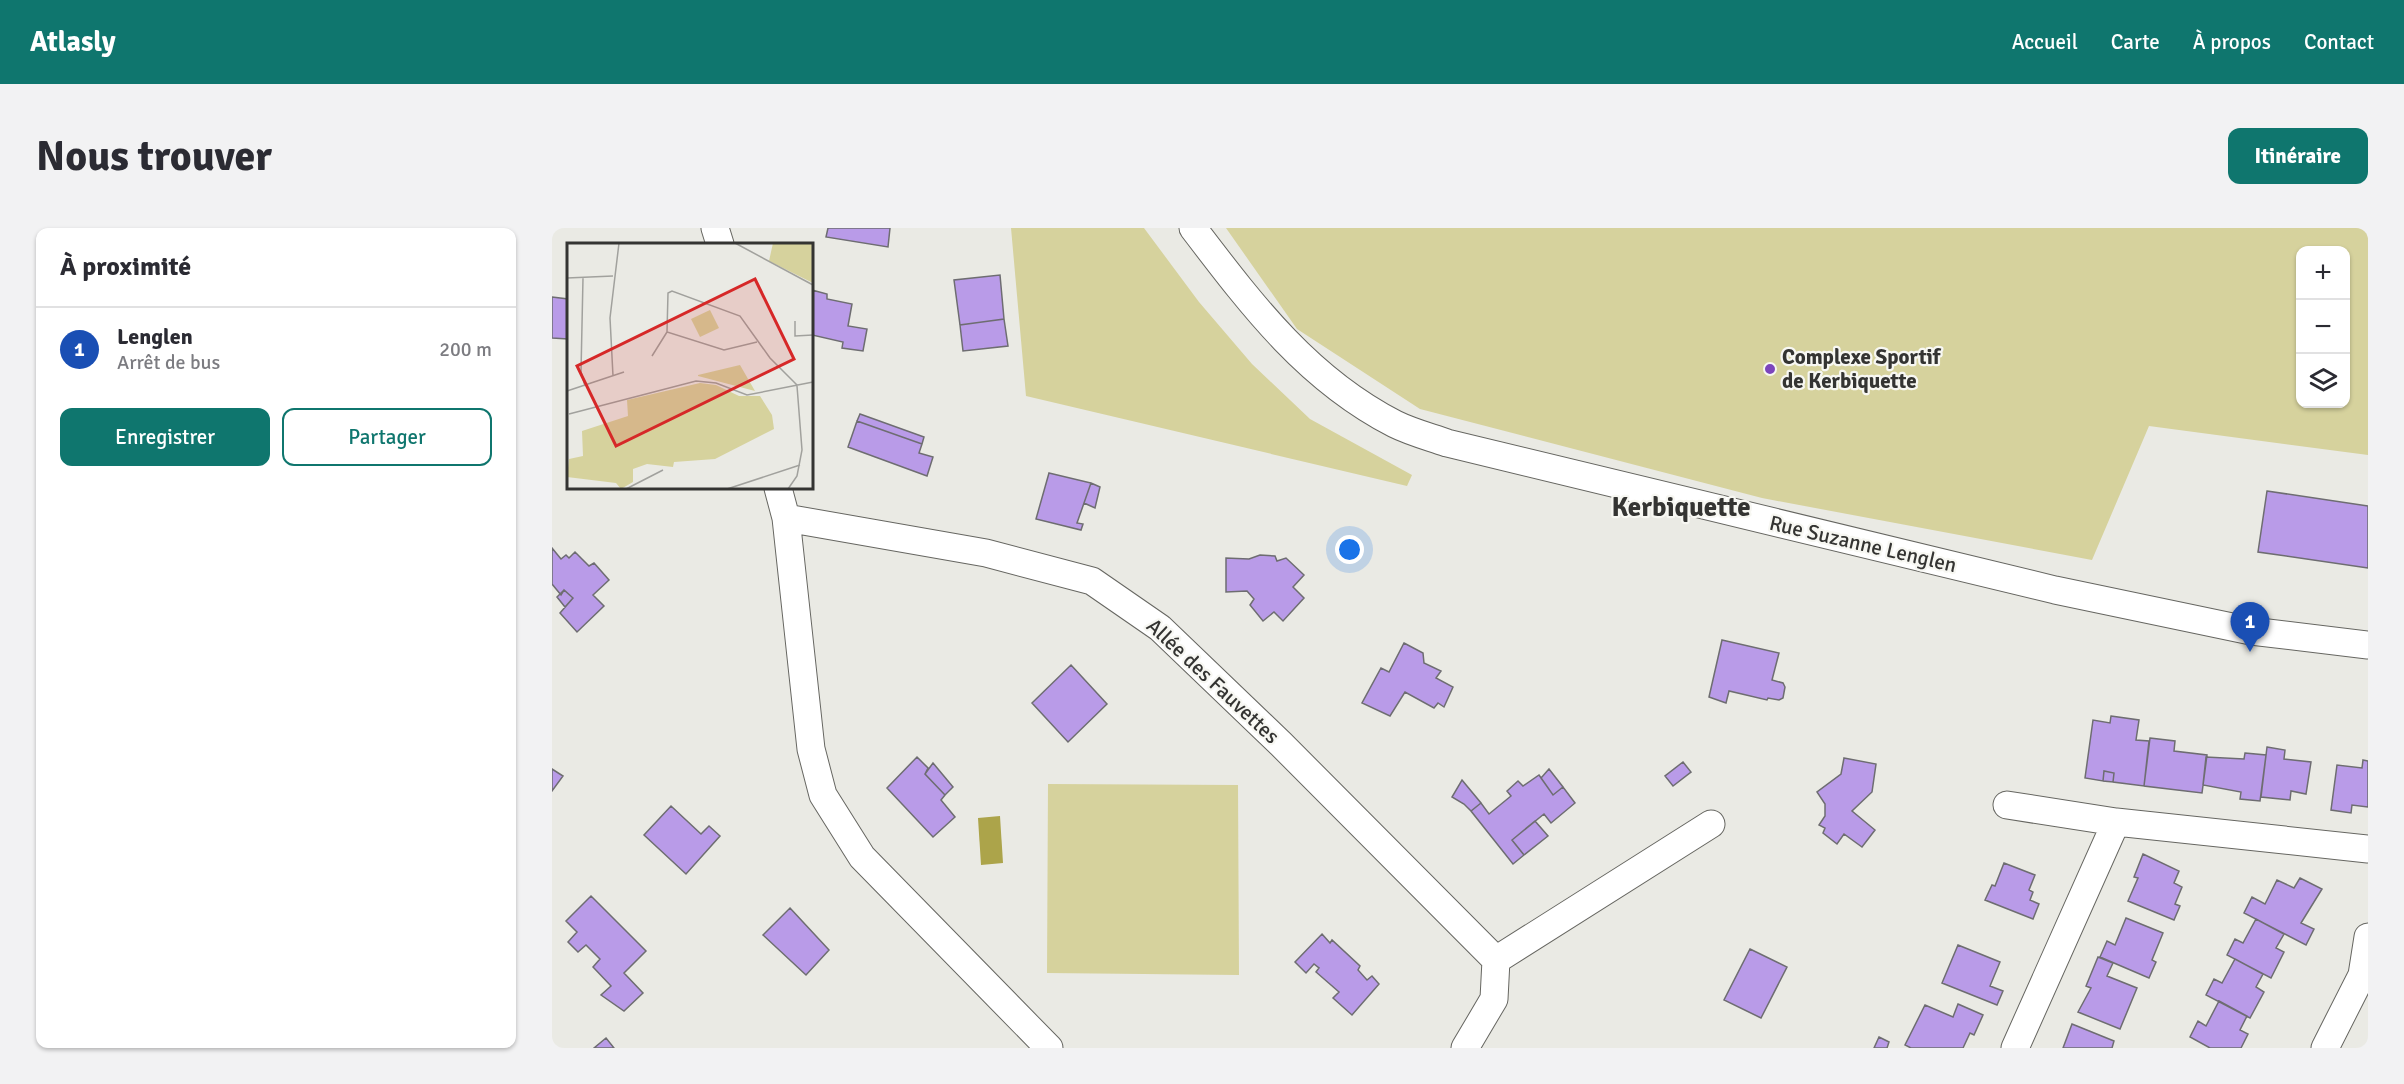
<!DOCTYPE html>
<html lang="fr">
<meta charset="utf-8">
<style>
body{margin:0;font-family:Signika,sans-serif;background:#f2f2f3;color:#2b2b33}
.controls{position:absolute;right:18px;top:18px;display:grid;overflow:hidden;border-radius:12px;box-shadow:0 2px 4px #0004}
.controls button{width:54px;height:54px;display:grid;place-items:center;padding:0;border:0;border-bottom:2px solid #e1e1e2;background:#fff;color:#2b2b33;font:30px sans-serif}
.you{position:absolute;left:798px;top:322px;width:21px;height:21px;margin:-15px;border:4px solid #fff;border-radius:50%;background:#1a73e8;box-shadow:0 0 0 9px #1a73e833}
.badge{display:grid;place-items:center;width:39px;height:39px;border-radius:50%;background:#0f766e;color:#fff;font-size:20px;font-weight:700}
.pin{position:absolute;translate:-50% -50px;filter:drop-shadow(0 2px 3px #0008)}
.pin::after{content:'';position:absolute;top:32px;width:21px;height:18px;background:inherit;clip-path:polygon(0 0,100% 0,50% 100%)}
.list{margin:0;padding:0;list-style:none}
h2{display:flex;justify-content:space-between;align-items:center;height:78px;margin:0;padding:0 24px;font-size:26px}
h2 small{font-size:20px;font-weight:400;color:#7c7c81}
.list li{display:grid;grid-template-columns:39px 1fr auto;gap:18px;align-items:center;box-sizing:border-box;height:84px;padding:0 24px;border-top:2px solid #e1e1e2}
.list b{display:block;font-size:22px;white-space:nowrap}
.list p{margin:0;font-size:20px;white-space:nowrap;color:#7c7c81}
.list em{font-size:20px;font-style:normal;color:#7c7c81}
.actions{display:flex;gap:12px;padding:18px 24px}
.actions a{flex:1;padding:14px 0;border:2px solid #0f766e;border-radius:12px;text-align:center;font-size:21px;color:#0f766e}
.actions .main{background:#0f766e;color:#fff}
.icon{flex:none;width:33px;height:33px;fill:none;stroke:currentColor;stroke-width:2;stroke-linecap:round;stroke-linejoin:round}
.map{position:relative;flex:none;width:1816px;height:820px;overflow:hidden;border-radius:12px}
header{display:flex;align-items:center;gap:36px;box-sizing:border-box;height:84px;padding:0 30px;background:#0f766e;color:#fff}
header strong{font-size:28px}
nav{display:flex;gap:33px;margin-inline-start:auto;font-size:21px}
.intro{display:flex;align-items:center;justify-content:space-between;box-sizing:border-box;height:144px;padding:0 36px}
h1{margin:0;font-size:42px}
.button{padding:15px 27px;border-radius:12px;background:#0f766e;color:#fff;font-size:21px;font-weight:700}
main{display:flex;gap:36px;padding:0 36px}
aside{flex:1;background:#fff;border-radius:12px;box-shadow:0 2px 4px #0004}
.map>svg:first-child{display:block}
.green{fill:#d6d29d;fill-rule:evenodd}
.water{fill:#aca44a}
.building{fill:#b99be8;stroke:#6e6d71;stroke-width:1.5}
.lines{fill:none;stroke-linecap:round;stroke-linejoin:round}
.minor-casing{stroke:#666661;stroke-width:29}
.minor{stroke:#fff;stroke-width:27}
.poi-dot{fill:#7c45bc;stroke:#f7f7f2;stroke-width:2}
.labels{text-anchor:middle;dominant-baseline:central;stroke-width:4.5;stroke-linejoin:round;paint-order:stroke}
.poi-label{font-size:21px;font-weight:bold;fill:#343432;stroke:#f7f7f2;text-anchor:start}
.street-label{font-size:21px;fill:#343432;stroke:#f7f7f2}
.district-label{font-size:27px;font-weight:bold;fill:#343432;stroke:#f7f7f2}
.inset-road{fill:none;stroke:#a1a19d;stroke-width:1.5}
.view{fill:#d62828;fill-opacity:0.15;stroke:#d62828;stroke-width:3}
.inset-edge{fill:none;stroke:#343432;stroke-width:3}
</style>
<header>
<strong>Atlasly</strong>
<nav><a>Accueil</a><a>Carte</a><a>À propos</a><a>Contact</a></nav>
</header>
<div class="intro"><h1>Nous trouver</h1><a class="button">Itinéraire</a></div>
<main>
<aside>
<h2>À proximité<small></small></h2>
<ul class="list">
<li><span class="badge" style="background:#1a4fb4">1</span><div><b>Lenglen</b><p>Arrêt de bus</p></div><em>200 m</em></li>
</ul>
<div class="actions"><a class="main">Enregistrer</a><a>Partager</a></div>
</aside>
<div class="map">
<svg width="1816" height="820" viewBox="0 0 1816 820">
<rect width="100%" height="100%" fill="#eaeae4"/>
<!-- green -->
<path class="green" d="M459,0H592L647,74L700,136L758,191L860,247L855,258L474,168Z
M674,0H1816V227L1597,198L1540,332L1210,270L868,181L745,101ZM1794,22V176H1748V22Z
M496,556L686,557L687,747L495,745Z"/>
<!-- water -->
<path class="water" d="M448,588L451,635L429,637L426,590Z"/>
<!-- building -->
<path class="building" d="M276,0H338L336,19L274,9Z
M448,47L452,91L408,97L402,52Z
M260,62L275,66V71L300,76L296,98L315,101L311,123L290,120L291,114L260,107Z
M0,69L16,71V111L0,110Z
M452,91L456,118L411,123L408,97Z
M308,186L372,209L370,216L305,193Z
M305,193L370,216L367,225L381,229L375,248L296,219Z
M497,245L539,255L525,295L531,296L529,302L484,291Z
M539,255L548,259L543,280L532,275Z
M1715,263L1816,278V340L1706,324Z
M0,320L9,331L14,327L17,330L23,324L37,338L42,335L57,352L41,367L52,378L25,404L8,385L21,370L12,362L9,367L0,356Z
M708,327L723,328L725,333L734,330L752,347L741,359L752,370L731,393L722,384L711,393L698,377L702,371L695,363L674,364V330L697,331Z
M12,362L21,370L13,379L5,369Z
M1170,412L1227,425L1220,452L1231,455L1233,459L1231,470L1227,472L1216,470L1215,472L1177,463L1174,475L1157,469Z
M852,415L871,425L872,435L889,443L884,450L901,459L892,479L886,475L882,480L853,464L838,488L810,475L829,440L837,444Z
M519,437L555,476L516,514L480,475Z
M1559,488L1587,492L1584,512L1597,513L1592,558L1561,554L1562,545L1552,543L1551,553L1533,550L1541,492L1558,495Z
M1598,510L1623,513L1622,523L1655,527L1650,565L1592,558Z
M1715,519L1733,522L1732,531L1759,534L1754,566L1739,563L1738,572L1709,569Z
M1693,525L1714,527L1708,573L1688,571L1689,564L1651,557L1654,529L1692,531Z
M365,529L376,540L373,546L393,567L389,572L403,589L381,609L335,560Z
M1292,530L1324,536L1320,564L1300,583L1323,602L1310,619L1292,606L1285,616L1271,605L1273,600L1267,597L1273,588V576L1265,564L1289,546Z
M1811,532L1816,533V579L1800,577L1799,585L1779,582L1785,537L1810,540Z
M1131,534L1139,544L1121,558L1113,548Z
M381,535L401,559L393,567L373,546Z
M0,541L11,548L0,563Z
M997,541L1011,559L1001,567L989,550Z
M1552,543L1562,545L1561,554L1551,553Z
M987,547L1001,567L1011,559L1023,575L999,595L992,586L960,612L972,627L961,636L919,583L929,575L937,586L959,568L955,563L966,553L971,558Z
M910,552L929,575L919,583L912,576L900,569Z
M119,578L149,606L157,598L168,608L134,646L92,607Z
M983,593L996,608L972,627L960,612Z
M1591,626L1627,643L1622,655L1630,659L1623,676L1628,678L1622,692L1576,673L1586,650L1582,649Z
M1452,635L1483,647L1477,662L1481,664L1478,672L1487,676L1481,691L1433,672L1440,657L1443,658Z
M1748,650L1770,661L1749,695L1762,701L1754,717L1692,685L1700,669L1713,676L1725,652L1742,660Z
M39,668L94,723L72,745L91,765L72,783L49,767L59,758L41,739L48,731L34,717L26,724L16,714L25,704L14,693Z
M238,680L277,722L254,747L211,707Z
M1574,690L1611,705L1600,732L1604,734L1597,750L1548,729L1555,713L1563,717Z
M1704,691L1732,706L1724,720L1732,724L1719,750L1675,727L1683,711L1691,715Z
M770,706L778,715L780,712L808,738L806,742L815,752L820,748L827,756L800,787L781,770L787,764L764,744L767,740L762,736L754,745L743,734Z
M1406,717L1448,734L1438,758L1451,763L1445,777L1390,755Z
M1198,721L1235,739L1209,790L1172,772Z
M1546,729L1561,735L1555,748L1585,760L1568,801L1526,784L1539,760L1534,758Z
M1683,731L1711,746L1704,759L1712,764L1698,790L1654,767L1662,751L1670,755Z
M1667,773L1695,788L1688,802L1696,806L1689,820H1658L1638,809L1646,793L1654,798Z
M1406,776L1431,787L1422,807L1418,805L1411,820H1359L1353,817L1373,777L1401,789Z
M1520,796L1562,813L1560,820H1511Z
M1327,809L1337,814L1335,820H1322Z
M54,810L62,820H42Z"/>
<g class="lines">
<defs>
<path id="minor" d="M163,0L168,16
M641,0C699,76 755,151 843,196C859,204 878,209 895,215L1503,362L1699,403L1816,417
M226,260L234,290L259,521L271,567L310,629L497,820
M234,290L434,325L540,353L608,400L729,516L944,732L942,771L913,820
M1455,577L1564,594L1816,621
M944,732L1159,596
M1463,820L1564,594
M1773,820L1810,747L1816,709"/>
</defs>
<!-- minor casing -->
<use href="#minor" class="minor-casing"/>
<!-- minor -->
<use href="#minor" class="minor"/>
</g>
<!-- markers -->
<circle class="poi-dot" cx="1218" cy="141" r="6"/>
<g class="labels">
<!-- poi labels -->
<g class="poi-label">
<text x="1230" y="129">Complexe Sportif<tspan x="1230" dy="24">de Kerbiquette</tspan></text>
</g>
<!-- street labels -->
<g class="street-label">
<text transform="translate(1311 316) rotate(13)">Rue Suzanne Lenglen</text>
<text transform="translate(661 453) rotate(43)">Allée des Fauvettes</text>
</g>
<!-- district labels -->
<g class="district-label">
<text x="1129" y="279">Kerbiquette</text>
</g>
</g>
<!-- overview -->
<g transform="translate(15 15)">
<rect width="246" height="246" fill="#eaeae4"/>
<path d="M206,0H246V40L202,18ZM143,67L152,85L133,94L124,76ZM173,122L188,148L131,133V132ZM133,140L149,142L172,153H193L205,172L207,186L148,216L107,219L106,224L80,221L66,226V239L54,246L49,240L0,234L2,216L16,213L15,188L61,173L60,157Z" fill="#d6d29d"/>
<path class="inset-road" d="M168,0L246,42M0,35L46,33M16,35L14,129L18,143M228,78V93L246,92M190,99L157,107L100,89L101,50L105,48L173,73L203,115L230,142M85,113L100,89M46,133L43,75L52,0M0,148L57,129M2,171L129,138L149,140L180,152L246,139M59,246L96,227M160,246L233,222M221,246L230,233L235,207L230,143"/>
<path class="view" d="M188,36L227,116L49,203L10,123Z"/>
<rect width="246" height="246" class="inset-edge"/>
</g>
</svg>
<div class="controls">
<button>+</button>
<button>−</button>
<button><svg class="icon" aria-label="layers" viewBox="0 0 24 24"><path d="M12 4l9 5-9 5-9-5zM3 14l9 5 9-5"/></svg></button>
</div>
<div class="you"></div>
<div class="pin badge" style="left:1698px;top:424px;background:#1a4fb4">1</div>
</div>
</main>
